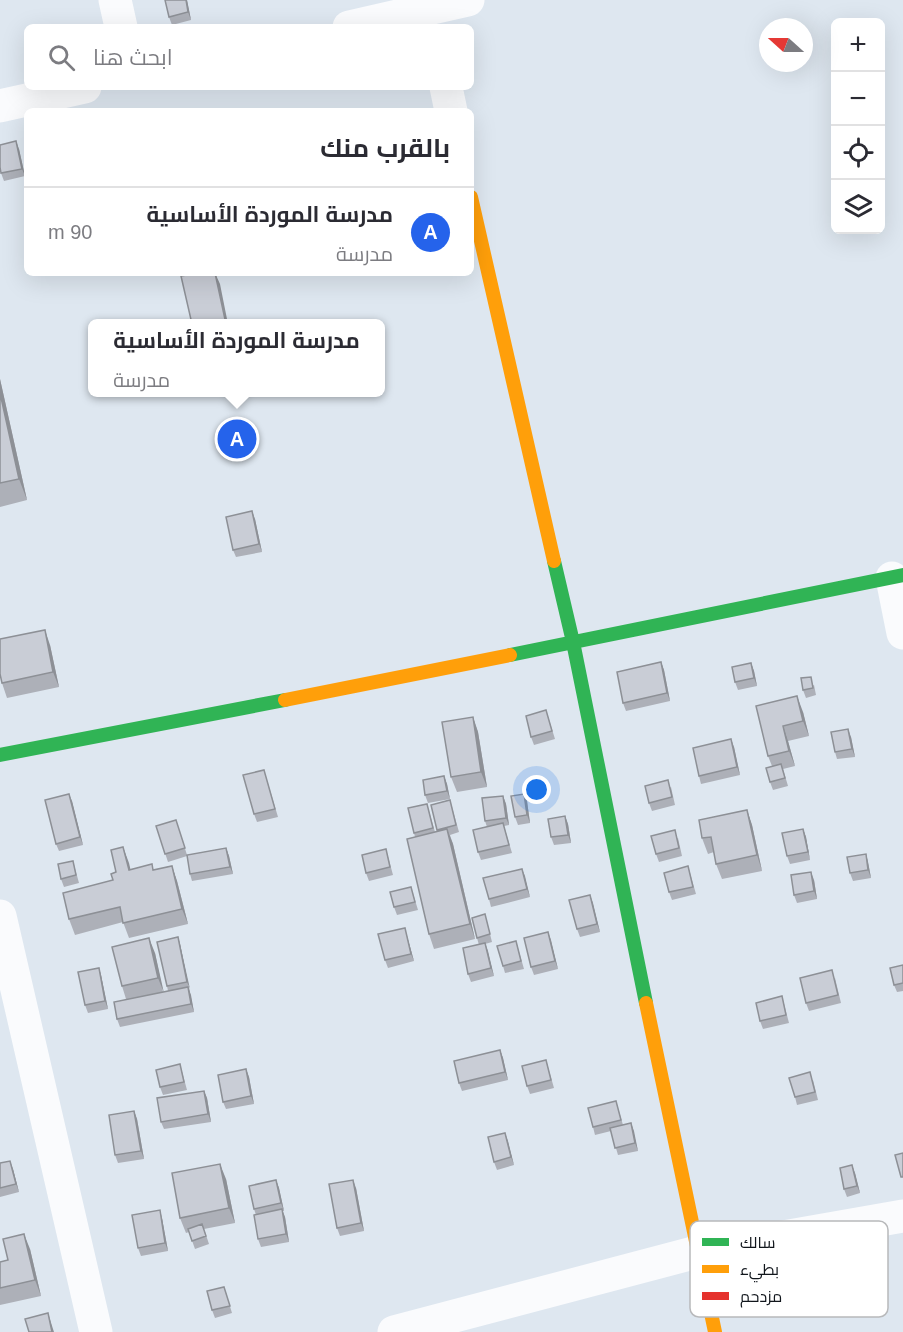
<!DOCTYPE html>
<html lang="ar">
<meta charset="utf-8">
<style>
body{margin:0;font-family:Helvetica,Cairo,sans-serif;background:#f7f7f7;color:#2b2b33;direction:rtl}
.controls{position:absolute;right:18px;top:18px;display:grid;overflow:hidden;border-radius:9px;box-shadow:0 6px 24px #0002}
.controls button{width:54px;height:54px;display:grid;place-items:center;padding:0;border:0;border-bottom:2px solid #e1e1e2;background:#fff;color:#2b2b33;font:30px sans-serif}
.compass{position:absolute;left:759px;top:18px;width:54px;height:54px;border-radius:50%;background:#fff;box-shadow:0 6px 24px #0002;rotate:291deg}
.you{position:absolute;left:537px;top:790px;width:21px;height:21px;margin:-15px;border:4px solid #fff;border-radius:50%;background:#1a73e8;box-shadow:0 0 0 9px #1a73e833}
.badge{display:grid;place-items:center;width:39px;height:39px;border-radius:50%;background:#2563eb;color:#fff;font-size:20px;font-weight:700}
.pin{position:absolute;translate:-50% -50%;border:3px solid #fff;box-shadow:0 2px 6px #0006}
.popup{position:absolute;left:88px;top:319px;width:297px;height:78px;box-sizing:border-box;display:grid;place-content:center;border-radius:9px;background:#fff;filter:drop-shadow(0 2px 4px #0005);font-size:20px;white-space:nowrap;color:#7c7c81}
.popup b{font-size:22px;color:#2b2b33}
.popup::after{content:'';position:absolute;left:50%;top:100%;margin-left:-12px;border:12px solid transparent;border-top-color:#fff}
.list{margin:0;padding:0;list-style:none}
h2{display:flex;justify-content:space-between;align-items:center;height:78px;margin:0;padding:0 24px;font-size:26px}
h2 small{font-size:20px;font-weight:400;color:#7c7c81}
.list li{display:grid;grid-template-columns:39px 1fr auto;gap:18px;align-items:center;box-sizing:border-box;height:90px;padding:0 24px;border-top:2px solid #e1e1e2}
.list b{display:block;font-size:22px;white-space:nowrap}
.list p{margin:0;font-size:20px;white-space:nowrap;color:#7c7c81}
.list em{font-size:20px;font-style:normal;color:#7c7c81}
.icon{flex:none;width:33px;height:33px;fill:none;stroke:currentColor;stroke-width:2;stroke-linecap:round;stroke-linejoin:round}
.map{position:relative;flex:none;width:903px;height:1332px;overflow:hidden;direction:ltr}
.search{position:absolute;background:#fff;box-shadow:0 6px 24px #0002;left:24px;top:24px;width:450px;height:66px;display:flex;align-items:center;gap:15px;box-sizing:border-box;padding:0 21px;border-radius:9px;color:#7c7c81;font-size:22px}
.panel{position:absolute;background:#fff;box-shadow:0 6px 24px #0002;left:24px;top:108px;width:450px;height:168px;border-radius:9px;direction:rtl}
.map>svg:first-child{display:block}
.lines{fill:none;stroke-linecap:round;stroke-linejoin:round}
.street{stroke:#fafbfd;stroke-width:33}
.fast{stroke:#30b455;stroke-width:14}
.slow{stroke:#ff9f0a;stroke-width:14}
.wall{fill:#adb0b8}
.shaded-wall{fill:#8d9096}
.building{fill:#c9cdd6;stroke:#8d9096;stroke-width:1.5}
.key{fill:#fff;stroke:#b8b9bb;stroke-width:1.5}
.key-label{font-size:16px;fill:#11161c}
</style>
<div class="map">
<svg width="903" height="1332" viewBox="0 0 903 1332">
<rect width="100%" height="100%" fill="#dee7f0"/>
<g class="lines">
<!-- street -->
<path class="street" d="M115,0L121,27
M349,27L468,0
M446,87L451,111
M0,106L85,87
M892,578L903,633
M0,916L96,1332
M394,1332L697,1252L903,1216"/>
<!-- fast -->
<path class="fast" d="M554,561L573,642L646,1003
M510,655L903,575
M0,755L285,700"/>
<!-- slow -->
<path class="slow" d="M471,197L554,561
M285,700L510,655
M646,1003L715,1332"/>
</g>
<!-- wall -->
<path class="wall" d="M187,0L191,20L172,25L169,17Z
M19,149L25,176L4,181L1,173Z
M0,379L27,500L0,507Z
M255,519L262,552L236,557L233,550Z
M50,645L59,687L7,698L2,683Z
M661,662L664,670L670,701L626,711L623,703Z
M751,663L754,671L757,686L738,690L735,682Z
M814,685L816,695L806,698L803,690Z
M756,706L803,712L809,736L788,741L795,766L783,769L788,786L773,790L770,782L772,766L768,756Z
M546,710L555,739L534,745L531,737Z
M473,717L478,732L487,787L457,792L451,777Z
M851,737L855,757L837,759L835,752Z
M734,747L740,775L701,784L699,776Z
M264,770L278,817L257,822L254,814Z
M444,776L447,784L450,799L428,803L425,795Z
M671,787L675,805L652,811L649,803Z
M524,794L527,801L530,823L518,825L515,817Z
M503,796L506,804L509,825L504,826L512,853L481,860L478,852L487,827L485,821Z
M450,800L459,832L450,835L453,844L475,939L434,949L429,934L415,837L408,808L427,804L435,832L437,831L431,805Z
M72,801L83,845L59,851L56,844Z
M747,810L752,825L762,871L722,879L716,864L714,852L708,854L702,838Z
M565,816L568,824L571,843L554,845L551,837Z
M176,820L187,855L226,848L229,856L233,874L192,881L190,874L187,856L168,862L156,826Z
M803,829L806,837L810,860L790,864L787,856Z
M678,838L682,856L659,862L656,854Z
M123,847L130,869L154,870L172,866L177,881L188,924L129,938L123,922L75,935L69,919L113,880L116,872Z
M386,849L393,875L369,881L366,873Z
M866,854L868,862L871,878L853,881L850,873Z
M73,861L79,883L64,887L61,879Z
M688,866L696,894L672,900L669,892Z
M522,869L530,897L491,907L489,899Z
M814,880L817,899L797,903L794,895Z
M411,887L418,910L397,915L394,907Z
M590,895L600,932L580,937L577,929Z
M487,922L492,942L485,944L494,976L471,982L468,974L479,945L477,938Z
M548,932L558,969L534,975L531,967Z
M407,936L414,961L388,968L385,960Z
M178,937L180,944L194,1012L120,1027L117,1019L126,999L122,986L155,953L163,992L168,991L167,986Z
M516,941L524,969L505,973L503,966Z
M903,965V991L897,992L894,985Z
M99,968L101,975L108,1009L88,1013L85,1005Z
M835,978L841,1003L809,1011L806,1003Z
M782,996L789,1023L763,1029L760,1021Z
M500,1050L503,1058L508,1080L462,1091L459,1083Z
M546,1060L554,1088L530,1094L527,1086Z
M180,1064L187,1090L163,1095L160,1087Z
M246,1069L249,1077L254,1104L226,1109L223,1102Z
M813,1080L818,1100L797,1105L795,1097Z
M204,1091L207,1098L211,1122L164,1129L161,1122Z
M616,1101L623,1125L631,1123L638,1151L618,1155L611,1131L595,1135L593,1127Z
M134,1111L137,1119L144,1159L118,1163L115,1155Z
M505,1133L514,1165L497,1170L494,1162Z
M0,1163L13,1169L19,1192L0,1197Z
M855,1173L860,1193L847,1197L844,1189Z
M226,1179L235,1223L204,1229L209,1244L195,1249L189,1232L186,1233L180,1218Z
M276,1180L279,1188L284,1211H282L285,1217L289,1242L261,1247L258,1239L256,1215L254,1209Z
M356,1188L364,1231L340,1236L337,1228Z
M162,1218L168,1251L141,1256L138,1248Z
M30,1249L41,1296L0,1305V1262L8,1260Z
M866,1280L868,1290L852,1293L849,1286Z
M224,1287L232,1313L215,1318L212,1310Z"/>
<!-- shaded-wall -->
<path class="shaded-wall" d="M186,0H187L191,20L188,12Z
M16,141L19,149L25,176L22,169Z
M215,273L220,284L228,324H226Z
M0,379L27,500L19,479L0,393Z
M252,511L255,519L262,552L259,544Z
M45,630L50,645L59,687L53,672Z
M661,662L664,670L670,701L667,693Z
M751,663L754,671L757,686L754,678Z
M797,696L803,712L809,736L803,721Z
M473,717L478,732L487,787L481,772Z
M783,726L788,741L795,766L789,751Z
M848,729L851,737L855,757L852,749Z
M731,739L734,747L740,775L737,767Z
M444,776L447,784L450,799L447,791Z
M69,794L72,801L83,845L80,837Z
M524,794L527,801L530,823L527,815Z
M503,796L506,804L509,825L506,818Z
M747,810L752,825L762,871L757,855Z
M565,816L568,824L571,843L568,835Z
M447,829L453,844L475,939L470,924Z
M803,829L806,837L810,860L808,852Z
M123,847L129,863L134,885L129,870Z
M226,848L229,856L233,874L230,867Z
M866,854L868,862L871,878L868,870Z
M172,866L177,881L188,924L182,909Z
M522,869L525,876L530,897L527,889Z
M811,872L814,880L817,899L814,891Z
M590,895L593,903L600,932L597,924Z
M405,928L407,936L414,961L411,954Z
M548,932L551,940L558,969L555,961Z
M178,937L180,944L190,989L187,982Z
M149,938L155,953L164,993L158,978Z
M485,943L488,951L494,976L491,968Z
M99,968L101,975L108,1009L105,1001Z
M188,987L191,995L194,1012L191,1004Z
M500,1050L503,1058L508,1080L505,1072Z
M246,1069L249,1077L254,1104L251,1096Z
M204,1091L207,1098L211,1122L208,1114Z
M134,1111L137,1119L144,1159L141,1151Z
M631,1123L634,1131L638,1151L635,1143Z
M505,1133L508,1141L514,1165L511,1157Z
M10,1161L13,1169L19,1192L16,1184Z
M220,1164L226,1179L235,1223L229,1208Z
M852,1165L855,1173L860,1193L857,1186Z
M276,1180L279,1188L284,1211L281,1203Z
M353,1180L356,1188L364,1231L361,1223Z
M282,1209L285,1217L289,1242L286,1234Z
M160,1210L162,1218L168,1251L165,1243Z
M24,1234L30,1249L41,1296L35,1280Z
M48,1313L53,1329L54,1332H52Z"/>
<!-- building -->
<path class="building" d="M165,0H186L188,12L169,17Z
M16,141L22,169L1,173L0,167V145Z
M197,273H215L226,324H192L181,276Z
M0,393L19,479L0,483Z
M252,511L259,544L233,550L226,517Z
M45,630L53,672L2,683L0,674V639Z
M661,662L667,693L623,703L617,672Z
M751,663L754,678L735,682L732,667Z
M811,677L813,688L803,690L801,678Z
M797,696L803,721L783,726L789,751L768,756L756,706Z
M546,710L552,731L531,737L526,716Z
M473,717L481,772L451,777L442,722Z
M848,729L852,749L835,752L831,732Z
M731,739L737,767L699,776L693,748Z
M781,764L785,778L770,782L766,768Z
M264,770L275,809L254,814L243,775Z
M444,776L447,791L425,795L423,780Z
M668,780L672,797L649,803L645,786Z
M69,794L80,837L56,844L45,800Z
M524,794L527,815L515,817L511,796Z
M503,796L506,818L485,821L482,798Z
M450,800L456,825L437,830L431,805Z
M427,804L433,828L414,833L408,808Z
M747,810L757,855L716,864L711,837L702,838L699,820Z
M565,816L568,835L551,837L548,819Z
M176,820L185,848L165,854L156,826Z
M503,823L509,845L478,852L473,830Z
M447,829L470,924L429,934L407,839Z
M803,829L808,852L787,856L782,833Z
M675,830L679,848L656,854L651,836Z
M123,847L129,870L152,864L153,870L172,866L182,909L123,923L120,907L69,919L63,893L113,880L111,874L116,872L111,850Z
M226,848L230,867L190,874L187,855Z
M386,849L390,867L366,873L362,855Z
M866,854L868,870L850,873L847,857Z
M73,861L76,875L61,879L58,864Z
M688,866L693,887L669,892L664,873Z
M522,869L527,889L489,899L483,878Z
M811,872L814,891L794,895L791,875Z
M411,887L415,902L394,907L390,892Z
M590,895L597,924L577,929L569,900Z
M485,914L490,934L477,938L472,918Z
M405,928L411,954L385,960L378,934Z
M548,932L555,961L531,967L524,938Z
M178,937L187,982L167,986L157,942Z
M149,938L158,978L122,986L112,947Z
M516,941L521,961L503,966L497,946Z
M485,943L491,968L468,974L463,948Z
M903,965V983L894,985L890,968Z
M99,968L105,1001L85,1005L78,972Z
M832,970L838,995L806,1003L800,978Z
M188,987L191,1004L117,1019L114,1002Z
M782,996L786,1015L760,1021L756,1003Z
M500,1050L505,1072L459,1083L454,1061Z
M546,1060L551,1080L527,1086L522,1066Z
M180,1064L184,1082L160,1087L156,1070Z
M246,1069L251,1096L223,1102L218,1075Z
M810,1072L815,1092L795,1097L789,1078Z
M204,1091L208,1114L161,1122L157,1098Z
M616,1101L621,1120L593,1127L588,1108Z
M134,1111L141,1151L115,1155L109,1115Z
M631,1123L635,1143L615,1148L610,1128Z
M505,1133L511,1157L494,1162L488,1137Z
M903,1153V1177H901L895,1155Z
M10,1161L16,1184L0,1188V1163Z
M220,1164L229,1208L180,1218L172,1173Z
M852,1165L857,1186L844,1189L840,1168Z
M276,1180L281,1203L254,1209L249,1186Z
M353,1180L361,1223L337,1228L329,1184Z
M282,1209L286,1234L258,1239L254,1215Z
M160,1210L165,1243L138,1248L132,1215Z
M202,1224L206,1236L192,1241L188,1229Z
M24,1234L35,1280L0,1288V1262L8,1260L3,1239Z
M863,1272L865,1282L849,1286L847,1275Z
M224,1287L230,1306L212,1310L207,1291Z
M48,1313L52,1332H29L25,1319Z"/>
<!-- legend -->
<rect x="690" y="1221" width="198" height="96" rx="9" class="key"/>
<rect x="702" y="1238" width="27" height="8" fill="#30b455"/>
<rect x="702" y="1265" width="27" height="8" fill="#ff9f0a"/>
<rect x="702" y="1292" width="27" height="8" fill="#e5322d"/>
<g class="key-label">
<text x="740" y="1248">سالك</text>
<text x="740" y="1275">بطيء</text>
<text x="740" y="1302">مزدحم</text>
</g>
</svg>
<div class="controls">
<button>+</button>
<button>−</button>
<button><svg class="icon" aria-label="locate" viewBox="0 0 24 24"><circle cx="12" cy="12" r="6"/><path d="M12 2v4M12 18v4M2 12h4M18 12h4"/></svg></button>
<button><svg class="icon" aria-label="layers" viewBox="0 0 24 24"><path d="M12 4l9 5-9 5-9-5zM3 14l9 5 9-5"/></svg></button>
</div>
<svg class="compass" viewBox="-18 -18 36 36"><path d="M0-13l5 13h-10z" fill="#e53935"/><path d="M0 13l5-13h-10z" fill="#7c7c81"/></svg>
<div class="you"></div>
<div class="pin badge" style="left:237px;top:439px">A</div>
<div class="popup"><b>مدرسة الموردة الأساسية</b>مدرسة</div>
<div class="search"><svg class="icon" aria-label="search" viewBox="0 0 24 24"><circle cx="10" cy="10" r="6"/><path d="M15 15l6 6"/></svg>ابحث هنا</div>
<section class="panel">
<h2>بالقرب منك<small></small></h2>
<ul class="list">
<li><span class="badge">A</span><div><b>مدرسة الموردة الأساسية</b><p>مدرسة</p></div><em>90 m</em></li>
</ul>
</section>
</div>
